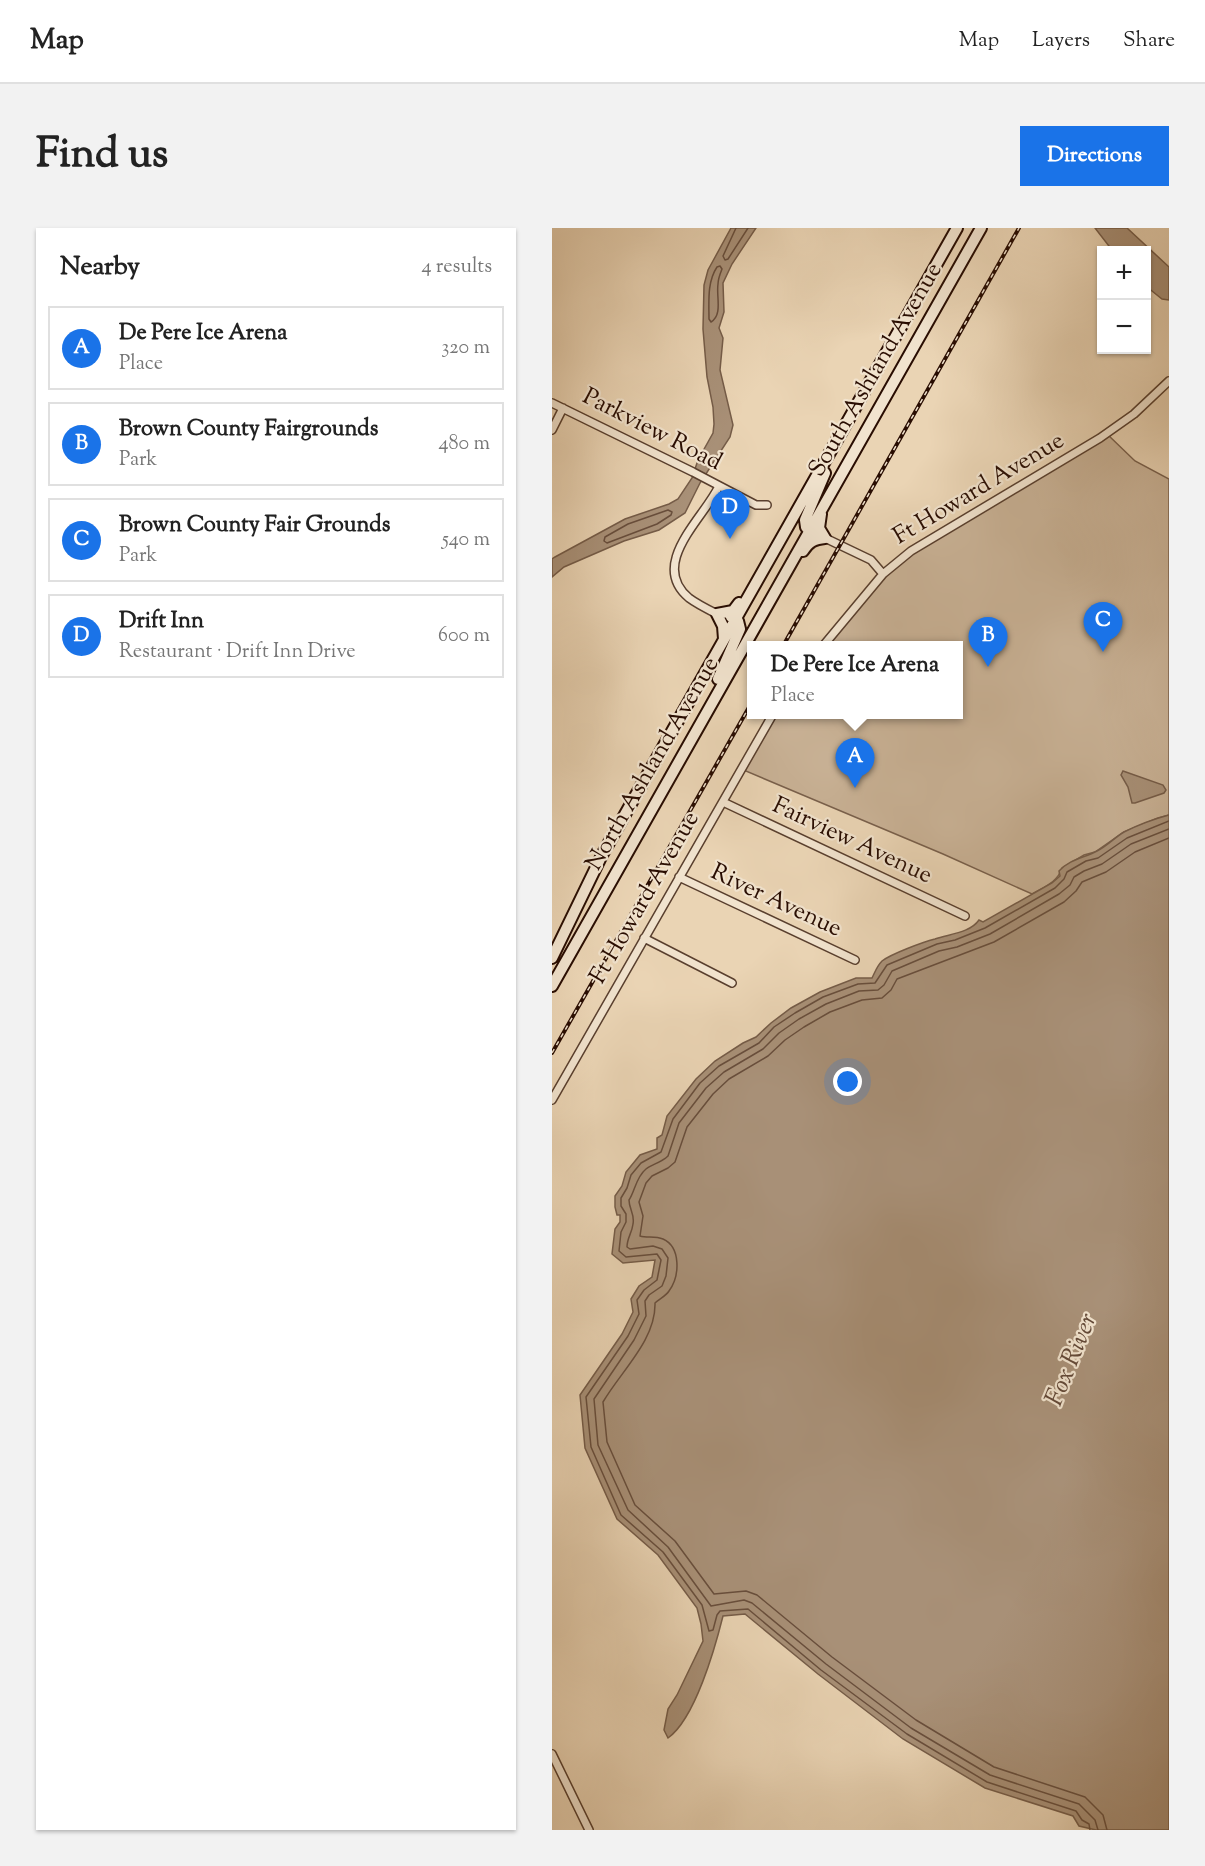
<!DOCTYPE html>
<meta charset="utf-8">
<style>
body{margin:0;font-family:"Sorts Mill Goudy",serif;background:#f2f2f2;color:#222}
.controls{position:absolute;right:18px;top:18px;display:grid;overflow:hidden;border-radius:0px;box-shadow:0 2px 4px #0004}
.controls button{width:54px;height:54px;display:grid;place-items:center;padding:0;border:0;border-bottom:2px solid #e0e0e0;background:#fff;color:#222;font:30px sans-serif}
.you{position:absolute;left:296px;top:854px;width:21px;height:21px;margin:-15px;border:4px solid #fff;border-radius:50%;background:#1a73e8;box-shadow:0 0 0 9px #1a73e833}
.badge{display:grid;place-items:center;width:39px;height:39px;border-radius:50%;background:#1a73e8;color:#fff;font-size:20px;font-weight:700}
.pin{position:absolute;translate:-50% -50px;filter:drop-shadow(0 2px 3px #0008)}
.pin::after{content:'';position:absolute;top:32px;width:21px;height:18px;background:inherit;clip-path:polygon(0 0,100% 0,50% 100%)}
.popup{position:absolute;left:195px;top:413px;width:216px;height:78px;box-sizing:border-box;display:grid;place-content:center;border-radius:0px;background:#fff;filter:drop-shadow(0 2px 4px #0005);font-size:20px;white-space:nowrap;color:#767676}
.popup b{font-size:22px;color:#222}
.popup::after{content:'';position:absolute;left:50%;top:100%;margin-left:-12px;border:12px solid transparent;border-top-color:#fff}
.list{margin:0;padding:0;list-style:none}
h2{display:flex;justify-content:space-between;align-items:center;height:78px;margin:0;padding:0 24px;font-size:26px}
h2 small{font-size:20px;font-weight:400;color:#767676}
.list li{display:grid;grid-template-columns:39px 1fr auto;gap:18px;align-items:center;box-sizing:border-box;height:84px;margin:0 12px 12px;padding:0 12px;border:2px solid #e0e0e0;border-radius:0px}
.list b{display:block;font-size:22px;white-space:nowrap}
.list p{margin:0;font-size:20px;white-space:nowrap;color:#767676}
.list em{font-size:20px;font-style:normal;color:#767676}
.map{position:relative;flex:none;width:617px;height:1602px;overflow:hidden;border-radius:0px}
header{display:flex;align-items:center;gap:36px;box-sizing:border-box;height:84px;padding:0 30px;background:#fff;border-bottom:2px solid #e0e0e0}
header strong{font-size:28px}
nav{display:flex;gap:33px;margin-inline-start:auto;font-size:21px}
.intro{display:flex;align-items:center;justify-content:space-between;box-sizing:border-box;height:144px;padding:0 36px}
h1{margin:0;font-size:42px}
.button{padding:15px 27px;border-radius:0px;background:#1a73e8;color:#fff;font-size:21px;font-weight:700}
main{display:flex;gap:36px;padding:0 36px}
aside{flex:1;background:#fff;border-radius:0px;box-shadow:0 2px 4px #0004}
.map>svg:first-child{display:block}
.green{fill:#c9b296;stroke:#79604c;stroke-width:1.5}
.water{fill:#a89077;stroke:#755c48;stroke-width:1.5}
.lines{fill:none;stroke-linecap:round;stroke-linejoin:round}
.shore{stroke:#684e3c;stroke-width:1.5}
.minor-casing{stroke:#593f2e;stroke-width:10}
.secondary-casing{stroke:#290d02;stroke-width:14}
.minor{stroke:#f1e3ce;stroke-width:7}
.secondary{stroke:#f1e3ce;stroke-width:10}
.rail-casing{stroke:#290d02;stroke-width:4}
.rail{stroke:#f1e3ce;stroke-width:1.5;stroke-dasharray:4.5;stroke-linecap:butt}
.labels{text-anchor:middle;dominant-baseline:central;stroke-width:4.5;stroke-linejoin:round;paint-order:stroke}
.street-label{font-size:24px;fill:#290d02;stroke:#f1e3ce}
.water-label{font-size:26px;font-style:italic;fill:#624837;stroke:#f1e3ce}
</style>
<header>
<strong>Map</strong>
<nav><a>Map</a><a>Layers</a><a>Share</a></nav>
</header>
<div class="intro"><h1>Find us</h1><a class="button">Directions</a></div>
<main>
<aside>
<h2>Nearby<small>4 results</small></h2>
<ul class="list">
<li><span class="badge">A</span><div><b>De Pere Ice Arena</b><p>Place</p></div><em>320 m</em></li>
<li><span class="badge">B</span><div><b>Brown County Fairgrounds</b><p>Park</p></div><em>480 m</em></li>
<li><span class="badge">C</span><div><b>Brown County Fair Grounds</b><p>Park</p></div><em>540 m</em></li>
<li><span class="badge">D</span><div><b>Drift Inn</b><p>Restaurant · Drift Inn Drive</p></div><em>600 m</em></li>
</ul>
</aside>
<div class="map">
<svg width="617" height="1602" viewBox="0 0 617 1602">
<rect width="100%" height="100%" fill="#ead4b4"/>
<filter id="stains"><feTurbulence type="fractalNoise" baseFrequency=".00333" numOctaves="4"/><feColorMatrix values="0 0 0 0 .2 0 0 0 0 .09 0 0 0 0 .02 0 0 0 .5 -.17"/></filter>
<radialGradient id="worn" r=".72"><stop offset=".6" stop-color="#630" stop-opacity="0"/><stop offset="1" stop-color="#630" stop-opacity=".3"/></radialGradient>
<!-- green -->
<path class="green" d="M555,206L583,233L617,251V587L606,590L572,604L543,624L532,627L510,640C506,654 492,659 480,666L391,626L189,541L221,487L406,486V418L271,417L331,346L359,323Z"/>
<!-- water -->
<path class="water" d="M179,0H204L180,36L171,55L172,84L167,100L171,110L168,142L181,197L178,209L148,255L133,285L107,302L72,313L12,339L0,349V331L3,329L73,291L117,276L126,271L140,250L146,232L161,205L162,196L161,179L155,149L151,101L152,57L156,42Z
M543,0H575L617,39V72L610,71L595,59L594,22H560Z
M571,543L611,557L614,562L612,565L583,575H580L576,559L569,547Z
M617,587V1602H544L527,1598L521,1588L433,1560L351,1511L266,1446L193,1386L171,1388C163,1420 143,1491 116,1510L112,1502L116,1481L125,1467L151,1413L149,1396L145,1380L106,1327L65,1291L33,1220L28,1167L70,1106L81,1084L79,1071L87,1058L100,1049L103,1032L71,1035L60,1026L63,1001L68,994V987H65L63,979V968L70,958L74,944L88,927L105,921V910L110,907L115,888L144,851L163,833L191,815L204,809L219,795L239,780L268,764L304,750H320C323,744 325,738 330,733C339,726 371,714 383,711C397,706 418,705 427,692L431,694L500,655L508,648L507,643C518,631 532,630 545,623C555,618 562,610 572,604C586,597 602,591 617,587Z"/>
<g class="lines">
<!-- shore -->
<path class="shore" d="M184,0L171,28L173,32L176,31L196,0
M168,38L170,41C168,46 166,51 166,56C164,68 171,87 159,94L157,91C157,74 155,54 165,39Z
M116,282L120,284L119,287L105,296L55,315L52,313L53,309L76,296Z
M538,1602L537,1596L530,1592L524,1583L435,1554L355,1506L269,1442L196,1381L168,1383L165,1387L161,1402L157,1403L150,1377L111,1324L69,1287L39,1219L34,1169L76,1108L87,1086L85,1072L92,1062L105,1052L109,1032L105,1026L74,1029L67,1023L69,1004L74,994V986L69,978V970L75,960L79,947L89,935L109,924L121,891L148,855L167,838L207,815L222,799L243,785L271,769L306,756L323,755L335,737L385,716L403,712L433,700L503,660L512,651L515,644L534,633L546,630L575,610L617,593
M546,1602L543,1592L527,1576L438,1547L359,1500L274,1436L200,1375L192,1372L159,1378L116,1319L76,1282L46,1217L42,1171L82,1112L94,1088L93,1073L97,1067L110,1058L114,1048L116,1030L110,1021L101,1018L78,1021L75,1019C75,1010 80,1005 81,996C83,986 77,981 77,972C83,963 84,949 94,941C100,936 109,935 116,928L127,895L154,860L172,844L211,821L227,805L247,791L274,776L307,763L326,762L332,757L340,743L387,723L405,719L438,706L507,666L518,657L522,649L532,643L550,636L579,616L617,601
M555,1602L551,1587L533,1569L442,1539L364,1492L280,1429L205,1367L194,1363L162,1366L123,1313L83,1277L55,1214L51,1174C69,1143 104,1112 103,1075C107,1071 114,1068 117,1063C128,1048 129,1019 111,1011C103,1008 95,1010 88,1008L91,988L87,974L94,955L100,948L116,940L123,934L135,899L161,866L177,851L216,828L233,812L252,799L278,784L310,772L330,770L339,762L345,751L442,714L512,674L524,663L530,654L554,644L583,624L617,610"/>
<defs>
<path id="minor" d="M0,175L141,244L204,277H215
M0,202L11,180
M273,310L319,332L331,346
M165,386C155,381 145,376 137,370C96,336 152,290 167,258
M271,418L331,346L359,323L548,210L582,186L617,153
M171,574L413,688
M127,649L303,732
M92,710L180,755
M0,872L221,486
M0,1526L37,1602"/>
<path id="secondary" d="M260,307L254,299L253,292L273,245
M251,323C257,314 262,311 273,310L267,300L269,286
M172,411L171,398L165,386L181,383L187,375
M166,451L188,401L186,393L179,389
M0,730L50,627L405,0
M0,758L429,0"/>
</defs>
<!-- minor casing -->
<use href="#minor" class="minor-casing"/>
<!-- secondary casing -->
<use href="#secondary" class="secondary-casing"/>
<!-- minor -->
<use href="#minor" class="minor"/>
<!-- secondary -->
<use href="#secondary" class="secondary"/>
<defs>
<path id="rail" d="M231,418L467,0
M0,825L200,474"/>
</defs>
<!-- rail casing -->
<use href="#rail" class="rail-casing"/>
<!-- rail -->
<use href="#rail" class="rail"/>
</g>
<g class="labels">
<!-- street labels -->
<g class="street-label">
<text transform="translate(324 142) rotate(-60)">South Ashland Avenue</text>
<text transform="translate(100 202) rotate(27)">Parkview Road</text>
<text transform="translate(427 261) rotate(-31)">Ft Howard Avenue</text>
<text transform="translate(101 536) rotate(-60)">North Ashland Avenue</text>
<text transform="translate(300 613) rotate(25)">Fairview Avenue</text>
<text transform="translate(93 670) rotate(-60)">Ft Howard Avenue</text>
<text transform="translate(224 673) rotate(25)">River Avenue</text>
</g>
<!-- water labels -->
<g class="water-label">
<text transform="translate(520 1132) rotate(-68)">Fox River</text>
</g>
</g>
<rect width="100%" height="100%" filter="url(#stains)"/>
<rect width="100%" height="100%" fill="url(#worn)"/>
</svg>
<div class="controls">
<button>+</button>
<button>−</button>
</div>
<div class="you"></div>
<div class="pin badge" style="left:303px;top:560px">A</div>
<div class="popup"><b>De Pere Ice Arena</b>Place</div>
<div class="pin badge" style="left:436px;top:439px">B</div>
<div class="pin badge" style="left:551px;top:424px">C</div>
<div class="pin badge" style="left:178px;top:311px">D</div>
</div>
</main>
